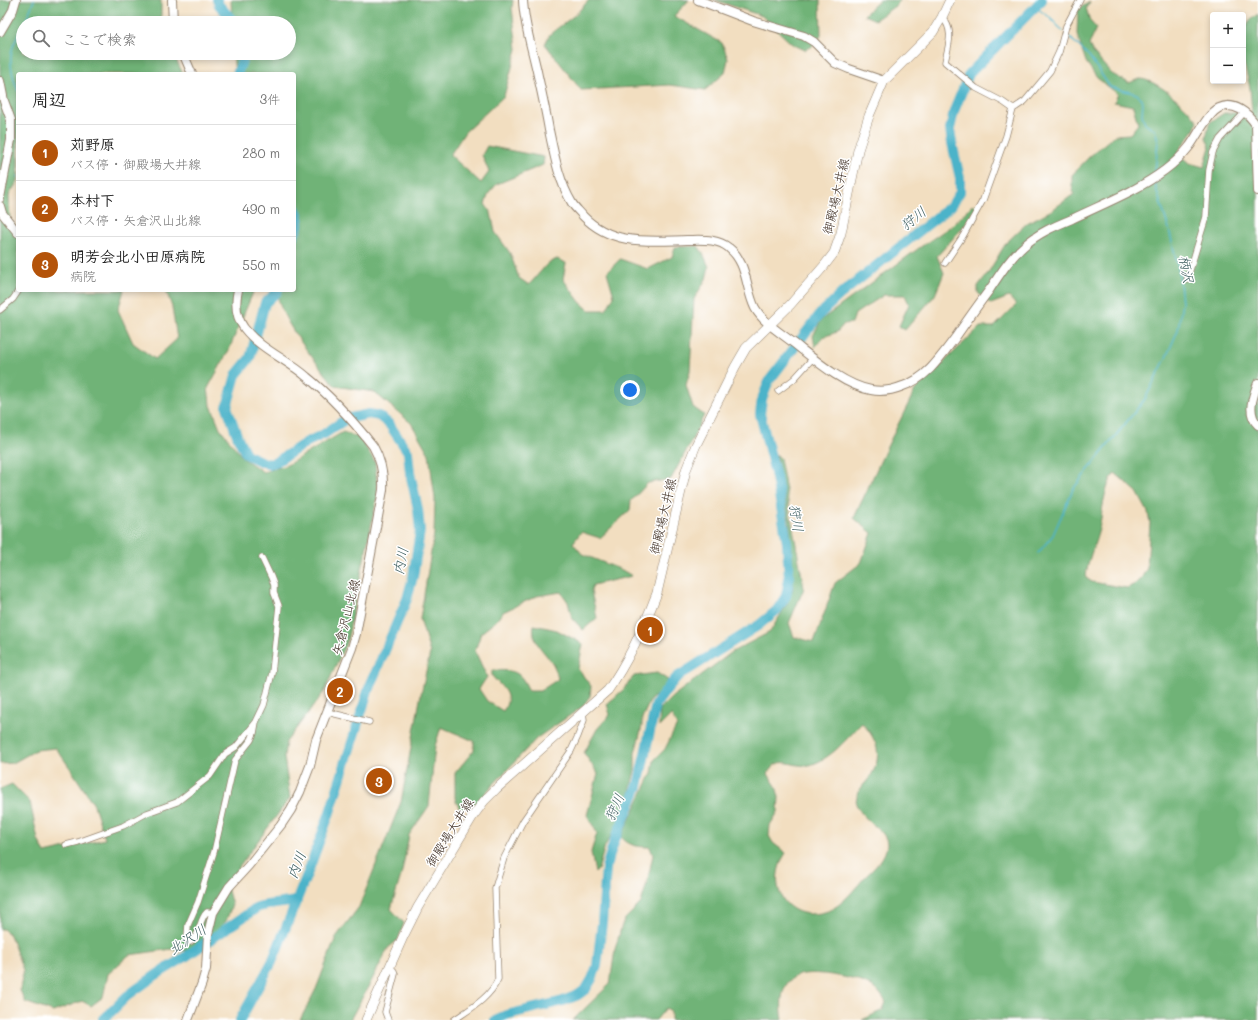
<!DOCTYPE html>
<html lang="ja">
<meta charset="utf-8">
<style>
body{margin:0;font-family:Mali,"Klee One",sans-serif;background:#f6f6f6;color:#222}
.controls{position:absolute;right:12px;top:12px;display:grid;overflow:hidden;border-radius:4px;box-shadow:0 2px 6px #0003}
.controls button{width:36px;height:36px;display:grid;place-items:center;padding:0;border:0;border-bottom:1px solid #e0e0e0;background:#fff;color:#222;font:20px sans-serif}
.you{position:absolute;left:630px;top:390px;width:14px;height:14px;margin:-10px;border:3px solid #fff;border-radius:50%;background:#1a73e8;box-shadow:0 0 0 6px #1a73e833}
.badge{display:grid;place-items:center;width:26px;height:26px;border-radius:50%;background:#b45309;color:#fff;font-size:13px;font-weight:700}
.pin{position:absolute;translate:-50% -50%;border:2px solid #fff;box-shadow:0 1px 4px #0006}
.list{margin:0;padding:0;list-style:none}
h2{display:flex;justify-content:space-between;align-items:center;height:52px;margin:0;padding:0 16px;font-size:17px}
h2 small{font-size:13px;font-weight:400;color:#767676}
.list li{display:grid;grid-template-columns:26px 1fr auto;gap:12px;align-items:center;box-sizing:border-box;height:56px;padding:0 16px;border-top:1px solid #e0e0e0}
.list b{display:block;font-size:15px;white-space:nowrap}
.list p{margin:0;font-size:13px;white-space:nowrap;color:#767676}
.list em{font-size:13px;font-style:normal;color:#767676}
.icon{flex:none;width:22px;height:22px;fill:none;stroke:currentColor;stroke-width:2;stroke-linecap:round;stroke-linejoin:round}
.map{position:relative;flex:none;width:1258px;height:1020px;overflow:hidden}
.search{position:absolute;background:#fff;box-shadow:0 2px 6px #0003;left:16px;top:16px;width:280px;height:44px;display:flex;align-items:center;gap:10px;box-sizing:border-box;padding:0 14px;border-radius:22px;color:#767676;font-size:15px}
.panel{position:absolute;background:#fff;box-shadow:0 2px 6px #0003;left:16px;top:72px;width:280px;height:220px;border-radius:4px}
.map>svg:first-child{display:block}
.forest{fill:#70b377;stroke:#566e4a;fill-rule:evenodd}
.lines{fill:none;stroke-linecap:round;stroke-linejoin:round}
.stream{stroke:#4bb3c9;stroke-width:1.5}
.river{stroke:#4bb3c9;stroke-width:10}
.street-casing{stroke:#96846f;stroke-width:7}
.secondary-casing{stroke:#96846f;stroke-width:10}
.primary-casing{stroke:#96846f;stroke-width:10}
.street{stroke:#fff;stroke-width:5.5}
.secondary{stroke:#fff;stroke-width:8}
.primary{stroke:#fff;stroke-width:9}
.labels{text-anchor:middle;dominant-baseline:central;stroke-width:3;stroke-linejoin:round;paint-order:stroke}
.street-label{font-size:13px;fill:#3b2a1e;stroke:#fff}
.water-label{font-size:14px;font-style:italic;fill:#416162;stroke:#fff}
</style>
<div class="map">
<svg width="1258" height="1020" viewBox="0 0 1258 1020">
<rect width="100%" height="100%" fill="#fff"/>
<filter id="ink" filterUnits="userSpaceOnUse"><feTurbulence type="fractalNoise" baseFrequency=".025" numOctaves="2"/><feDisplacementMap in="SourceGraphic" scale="8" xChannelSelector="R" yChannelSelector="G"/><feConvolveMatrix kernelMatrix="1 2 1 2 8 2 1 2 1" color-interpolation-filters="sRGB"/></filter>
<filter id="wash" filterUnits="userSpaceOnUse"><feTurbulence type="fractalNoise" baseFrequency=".012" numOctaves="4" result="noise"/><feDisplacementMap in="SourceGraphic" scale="16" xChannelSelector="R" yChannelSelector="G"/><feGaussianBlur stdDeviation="0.9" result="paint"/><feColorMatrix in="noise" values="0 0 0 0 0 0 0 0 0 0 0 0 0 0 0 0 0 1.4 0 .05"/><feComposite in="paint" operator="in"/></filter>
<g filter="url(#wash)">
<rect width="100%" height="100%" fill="#f2dec0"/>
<!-- forest -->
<path class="forest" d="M0,0H161V23H23V53H173L183,74H18V181L9,195L10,220L18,230V290H124L118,310L133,343L155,359L177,339L172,307L166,290H254L228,352L208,388L210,403L220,428L243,458L263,472L287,465L343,432L360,438L375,462L378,493L347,641L324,692L286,742L284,757L290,798L226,884L232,905L226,921L202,947L189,951L172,949L129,955L108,974L103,997L91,1006L82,1001L53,1012L25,1002L20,990L23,970L10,935L3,929H0V789L12,784L30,802L38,840L45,853L105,839L94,805L70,768L56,748L36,750L13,763L0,764Z
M231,0H513L512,8L517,49L504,96L465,132L450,155L481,183L489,172L482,155L487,146L544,157L543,165L497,184L489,193L485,204L491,213L495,232L510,253L519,278L529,285L548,263L557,259L566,263L563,279L580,302L589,310H606L614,296L607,272L620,259L648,269L672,257L675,247L698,246L703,253L709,267L706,279L694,299L690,371L686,385L693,407L704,415L691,442L671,479L648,483L631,501L630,510L600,538L581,532L573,543L582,554L622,570L632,576L593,585L591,591L597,618L583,630L572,618L568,602L561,592L537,596L503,612L496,621L481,633L475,651L487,677L479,689L487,701L503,711C514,695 502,688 492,676V670C515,671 519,669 529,691H540L558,679C557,674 555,668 553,664C544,651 531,642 534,625L557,630L583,644L578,669L591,686L590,696L582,707L537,738L476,803L460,810L455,798V773L474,750V741L441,727L435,746L429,806L409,835L402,872L391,909L404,923L398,940L388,948L373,978L350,1020H300L316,989L336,937L359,907L401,802L421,694L430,653L420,619L434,534L435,499L429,454L411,423L374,392L335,386C320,366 274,315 278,290H294V74H235L233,53H289V23H232Z
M589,0H630L637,2L639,0H689L674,16L722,43L728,59L725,73L705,90L670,85L581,90L545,44L550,34L576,14Z
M715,0H820L821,36L812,46L805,50L792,44L762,16Z
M880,0H900L895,6L875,20L864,15Z
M1090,2L1086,8L1090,21L1096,28L1089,45L1094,54L1112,74L1129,83C1132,82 1137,79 1141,79C1159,81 1187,107 1198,121L1194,130L1177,153L1189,163L1204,167L1210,147L1206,138L1209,123L1224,113H1240L1252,112L1250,88L1243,59V30L1250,20L1258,14V1020H862L883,1010L886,1002C882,996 878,990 872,986C856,978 816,970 799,975C780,981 780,1004 783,1020H671V1011L666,1008L656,1020H573L610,984L615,949L622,925L624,920L641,903L647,883L653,855L650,847C638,847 629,846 621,837L652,773L654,760L665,749L677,725L671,715L659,727L660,709L672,697L732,652L770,632L787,604L793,588L792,550L789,520L776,454L780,458L804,588L789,623L794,637L814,642L835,583L861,563L872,533L854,518L886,449L915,390L980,327H994L1016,305L1009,297L991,304L978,293V286L988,273L1006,243L1027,223L1052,210L1074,194L1072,186V175L1089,157L1115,135L1130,134L1138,124L1133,106L1114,102L1118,94L1097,78L1086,62L1077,35L1078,9ZM1115,473L1137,492L1148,512L1150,523L1147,568L1142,577L1135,584L1127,588L1092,582L1086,578C1087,561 1095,545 1099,529C1103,511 1103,488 1115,473ZM862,723C877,739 884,756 870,777C862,788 857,789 856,804C858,808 861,813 864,816C870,824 887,832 887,844C886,858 875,867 866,876C855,888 843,905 828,911C787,925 764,886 786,853L773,843L769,836L770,825L778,812L779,797L776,786L768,774C778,753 792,768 809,765C831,760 847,738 862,723Z
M979,204L965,225L937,256L944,273L935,295L905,330L899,326L909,304L905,295H884L855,314L852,323L844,324L837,332L823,337L815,347L813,336L821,320L919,248L954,224L971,206Z
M657,673L668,680L662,692L651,699L642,718V726L635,753V770L625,813L605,846L598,870L595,873L591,852L597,833L587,815L598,774L584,753L597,729L610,715L607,704L623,690L634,676Z"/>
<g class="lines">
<!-- stream -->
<path class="stream" d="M1035,7L1048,16L1063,31
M25,23L34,0
M1066,34L1089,56L1110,87L1137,94L1141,99L1143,102L1142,115L1145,123L1155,130L1158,140L1155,173
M18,91C14,81 10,67 11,56C11,46 18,35 23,26
M18,177V176
M1038,553L1053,535L1073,489L1145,399L1165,360L1178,330L1182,303L1179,272L1169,229L1156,189L1155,181"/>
<!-- river -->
<path class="river" d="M217,0L219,5L235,23
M237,74L245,53
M294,207C301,216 300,225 294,235
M103,1020L127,996L156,975L185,957L258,907L267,905L297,901
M240,1020L272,962L308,872L330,812L369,688L407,599L413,577L420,531L418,509L410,473L408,452L389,424L379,416L369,414L346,419L324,434L307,442L276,462L269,464L260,461L246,454L238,438L227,407L236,375L250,358L265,303L277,292L278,290
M495,1020L506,1015L563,1001L578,995L586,989L592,979L597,966L602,923L606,868L614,842L638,786L656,704L667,689L677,677L759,625L777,610L786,596L789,580L787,543L776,477L760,414L762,399L769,381L820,314L841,294L952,205L960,192V178L952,143L950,129L954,111L969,74L1042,0"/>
</g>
</g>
<g filter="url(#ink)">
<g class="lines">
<defs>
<path id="street" d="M942,17C955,31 948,45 945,62L976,88L1003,102L1013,109
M945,263L963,236L983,200L1006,136L1013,109L1025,101L1050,71L1059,52L1066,26L1080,0
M1187,280L1206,217L1209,170L1213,152L1220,139L1245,112
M0,310L13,299L19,290
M778,391L794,379L813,358
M327,712L369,722
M66,845L78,842L123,826L147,813L177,802L210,776L225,754L236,747L256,722L264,705L272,673L279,606L274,593V585L271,577L262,558
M213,913L207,912C198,920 201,936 190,942L188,941L187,939L188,925L198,902L214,852L235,760L251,740L254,733L256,722
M388,1020L385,1012L395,974L394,971L389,966
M454,1020C470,1009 490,998 498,979L495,888L504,858L523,821L571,751L578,736L584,720L583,712"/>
<path id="secondary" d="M172,0L173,23
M523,0C524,26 533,51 538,76C542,94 546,112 549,130C554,154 559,182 572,203C575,208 580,212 583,216C612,246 649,241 687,240C701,240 717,238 729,248C748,263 745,288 755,308C763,322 778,331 791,341C813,358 843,385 871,390C881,392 893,390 903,386C927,378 940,358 955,338C966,322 978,305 990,289C1000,274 1010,258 1024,246C1038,233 1055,226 1072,219C1103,204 1137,191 1165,170C1173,164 1182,156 1189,147C1197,137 1207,114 1219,108C1234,101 1248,113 1256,125L1258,191
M698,0L753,21L804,36L814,42L835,63L849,69L884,81
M0,32L13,10L16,0
M183,53L192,74
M0,81L4,101L11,120V140L0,198
M0,206L2,213L18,233
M1258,383C1253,396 1246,413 1258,425
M188,1020L202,983L206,969L208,934L213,913L229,887L249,865L281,825L291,810L300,792L310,766L316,740L352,648L356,634L383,490C384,473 381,460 373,446C353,421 332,397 307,377C288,360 260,349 244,328C236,317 235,303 238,290"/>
<path id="primary" d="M366,1020L403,937L418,907L473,816L484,801L496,789L608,690C629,660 644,627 657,593L686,470L696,445L735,367L746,348L790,305L824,266L834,253L841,233L858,150L869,116L884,81L933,32L942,17L950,0"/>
</defs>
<!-- street casing -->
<use href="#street" class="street-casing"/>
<!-- secondary casing -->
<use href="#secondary" class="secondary-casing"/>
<!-- primary casing -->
<use href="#primary" class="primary-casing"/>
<!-- street -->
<use href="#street" class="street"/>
<!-- secondary -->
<use href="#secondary" class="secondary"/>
<!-- primary -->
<use href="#primary" class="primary"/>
</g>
</g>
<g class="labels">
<!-- street labels -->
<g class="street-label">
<text transform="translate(835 196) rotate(-77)">御殿場大井線</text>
<text transform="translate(662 516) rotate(-77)">御殿場大井線</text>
<text transform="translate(345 617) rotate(-76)">矢倉沢山北線</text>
<text transform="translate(449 832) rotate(-58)">御殿場大井線</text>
</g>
<!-- water labels -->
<g class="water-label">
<text transform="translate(913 218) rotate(-39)">狩川</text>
<text transform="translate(1187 269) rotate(79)">柄沢</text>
<text transform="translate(797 518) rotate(81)">狩川</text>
<text transform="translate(400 561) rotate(-79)">内川</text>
<text transform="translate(614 807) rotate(-66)">狩川</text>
<text transform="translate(296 865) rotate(-69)">内川</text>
<text transform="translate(187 939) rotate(-34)">北沢川</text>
</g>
</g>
</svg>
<div class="controls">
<button>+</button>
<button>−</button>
</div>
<div class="you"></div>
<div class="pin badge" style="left:650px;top:630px">1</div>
<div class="pin badge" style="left:340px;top:691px">2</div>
<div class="pin badge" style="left:379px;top:781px">3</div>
<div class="search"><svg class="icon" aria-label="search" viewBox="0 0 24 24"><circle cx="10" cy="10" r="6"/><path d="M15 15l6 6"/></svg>ここで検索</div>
<section class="panel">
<h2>周辺<small>3件</small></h2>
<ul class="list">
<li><span class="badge">1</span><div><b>苅野原</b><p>バス停 · 御殿場大井線</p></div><em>280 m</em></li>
<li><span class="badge">2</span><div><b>本村下</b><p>バス停 · 矢倉沢山北線</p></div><em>490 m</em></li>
<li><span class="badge">3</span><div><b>明芳会北小田原病院</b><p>病院</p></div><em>550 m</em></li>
</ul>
</section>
</div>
